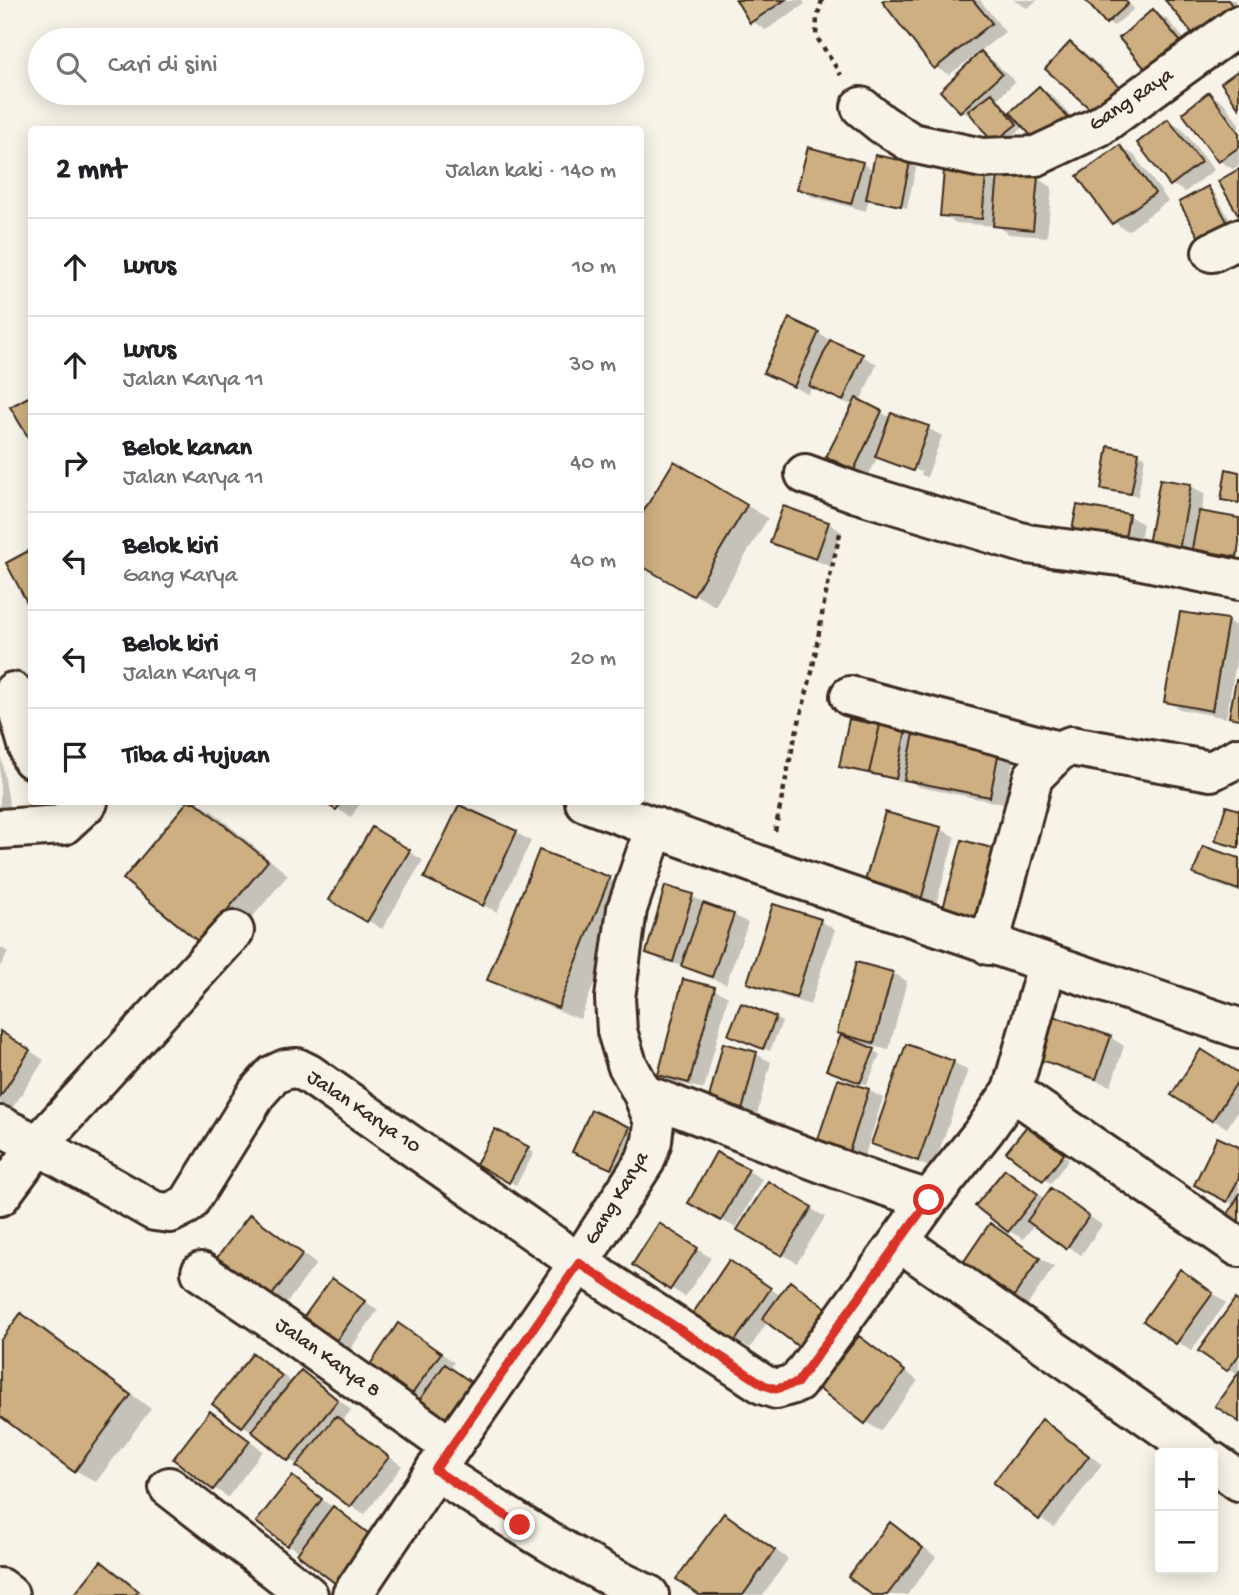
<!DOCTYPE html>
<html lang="id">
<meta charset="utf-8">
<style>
body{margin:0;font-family:"Gochi Hand",sans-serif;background:#f2f2f2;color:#202124}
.controls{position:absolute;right:21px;bottom:21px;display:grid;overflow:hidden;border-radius:7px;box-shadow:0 4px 18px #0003}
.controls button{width:63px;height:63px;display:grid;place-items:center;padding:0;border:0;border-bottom:2px solid #e0e0e0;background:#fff;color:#202124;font:35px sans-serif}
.stop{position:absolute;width:21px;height:21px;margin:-16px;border:5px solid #d93025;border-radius:50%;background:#fff}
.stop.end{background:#d93025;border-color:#fff;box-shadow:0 2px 7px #0008}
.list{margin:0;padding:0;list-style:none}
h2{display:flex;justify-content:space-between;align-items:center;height:91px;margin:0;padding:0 28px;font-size:30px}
h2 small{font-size:23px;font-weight:400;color:#757577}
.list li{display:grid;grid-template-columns:46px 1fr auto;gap:21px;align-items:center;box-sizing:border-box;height:98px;padding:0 28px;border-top:2px solid #e0e0e0}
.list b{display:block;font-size:26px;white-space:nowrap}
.list p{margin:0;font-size:23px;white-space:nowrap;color:#757577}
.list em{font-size:23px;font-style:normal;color:#757577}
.icon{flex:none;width:38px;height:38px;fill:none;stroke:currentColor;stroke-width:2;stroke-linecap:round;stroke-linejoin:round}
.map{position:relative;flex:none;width:1239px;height:1595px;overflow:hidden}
.search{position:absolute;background:#fff;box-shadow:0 4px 18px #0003;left:28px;top:28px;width:616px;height:77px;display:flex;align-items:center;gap:18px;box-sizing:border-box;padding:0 24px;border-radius:38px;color:#757577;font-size:26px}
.panel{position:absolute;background:#fff;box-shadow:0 4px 18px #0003;left:28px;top:126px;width:616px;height:679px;border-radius:7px}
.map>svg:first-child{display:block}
.shadow{fill:#0003}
.building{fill:#cdaf82;stroke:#3b2a1e;stroke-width:2}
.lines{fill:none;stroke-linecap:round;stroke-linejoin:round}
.minor-casing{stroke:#3b2a1e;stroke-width:44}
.path{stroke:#3b2a1e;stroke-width:4.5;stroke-dasharray:5 5;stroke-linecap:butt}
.minor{stroke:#f7f3e8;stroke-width:38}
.route{stroke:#d93025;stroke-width:9}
.labels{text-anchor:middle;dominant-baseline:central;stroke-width:6;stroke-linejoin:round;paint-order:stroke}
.street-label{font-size:21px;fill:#3b2a1e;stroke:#f7f3e8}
</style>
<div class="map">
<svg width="1239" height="1595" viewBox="0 0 1239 1595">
<rect width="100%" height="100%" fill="#f7f3e8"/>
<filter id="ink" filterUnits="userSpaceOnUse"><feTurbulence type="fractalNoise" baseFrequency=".0143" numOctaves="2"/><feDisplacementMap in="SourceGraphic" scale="14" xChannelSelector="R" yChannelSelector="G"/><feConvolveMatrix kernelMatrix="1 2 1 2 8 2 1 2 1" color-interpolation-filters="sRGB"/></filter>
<g filter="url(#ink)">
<!-- shadow -->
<path class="shadow" d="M738,0H802L805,4L766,30L751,21Z
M886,0H980L1005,32L979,52L995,62L1015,82L998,98L1010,113L1039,88L1053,96L1083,129L1025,126L1001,145L976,119L961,111L942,91L980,55L978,53L949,75L935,67Z
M1013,0H1038L1027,8Z
M1088,0H1126L1134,9L1114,26L1107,22Z
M1168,0H1234L1239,6V25Z
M1153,11L1167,19L1199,56L1153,76Z
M1070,44L1084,52L1134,97L1112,122Z
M1209,94L1224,103L1239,124V165L1233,169L1219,161Z
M1168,121L1182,129L1214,170L1185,192L1171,184Z
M1120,147L1134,155L1168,201L1128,231L1113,222Z
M876,157L910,164L916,168L907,208L874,201L869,198L866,211L813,197L799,188L862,163L874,170Z
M985,176L999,184L1038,179L1052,187L1047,237L1009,234L996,226L956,223L942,215Z
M1208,188L1214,192L1236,230L1182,203Z
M790,320L818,333L833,342L832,343L862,356L877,364L860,402L892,418L928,428L942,436L927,477L921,475L922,472L890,461V464L878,457L868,476L843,464L854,406L826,394L812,386L808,394L780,380Z
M1138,454L1145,457L1138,496L1109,491L1103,488Z
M674,463L768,518L715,606L640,563Z
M1191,486L1205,494L1201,513L1239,519V562L1208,557L1195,549L1192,563L1163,557Z
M1078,507L1129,516L1143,524L1138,551Z
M828,523L842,532L830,566L786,550L772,542Z
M1182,614L1228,621L1239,628V647L1226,718L1180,709L1166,701Z
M851,721L906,732L915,737L999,753L1013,761L1004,804L920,787L904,778L903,782L848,770L841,766Z
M0,751L10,808L0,810Z
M189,802H195L212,811L288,875L222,953L125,878Z
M326,802H361L351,817Z
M459,807L517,833L531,841L497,912L426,878Z
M886,814L941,829L955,837L934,911L879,895Z
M373,830L423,860L382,929L332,899Z
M540,852L609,879L631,891L580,1019L510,992L489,979Z
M1239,860V892L1209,882L1195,873Z
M692,896L706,904V906L734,915L748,923L726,984L697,973L688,967L662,961L648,952Z
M820,921L835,929L810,1005L764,990L749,982Z
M0,947L8,952L0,967Z
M858,964L893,973L907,981L889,1050L861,1043L860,1045L880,1054L867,1085L829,1069L843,1034Z
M714,989L728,997L704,1089L674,1082L660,1074Z
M775,1018L782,1022L770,1051L737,1038Z
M0,1032L44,1060L11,1110L0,1103Z
M1110,1037L1124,1046L1111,1086L1055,1066L1040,1058Z
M756,1054L771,1062L755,1122L723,1113Z
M953,1062L968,1070L933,1168L887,1152L873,1144Z
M1239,1074V1109L1227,1128L1213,1120Z
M868,1090L883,1098L864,1158L819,1141Z
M629,1129L643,1137L625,1176L574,1151Z
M496,1131L534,1153L516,1185L478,1163Z
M1034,1132L1069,1159L1051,1183L1044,1179Z
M1239,1149V1225L1235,1205L1210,1193Z
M748,1171L762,1179L736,1228L705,1211Z
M1006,1171L1020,1179L1045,1199L1051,1190L1102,1225L1081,1255L1035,1224L1023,1239L1009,1231L977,1206Z
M768,1183L825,1217L797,1263L740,1229Z
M251,1216L265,1225L316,1264L279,1313L264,1305Z
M674,1234L711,1258L685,1297L635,1265Z
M1005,1234L1054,1267L1021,1314L1007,1306Z
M744,1270L781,1296L791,1283L805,1291L849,1325L768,1321L750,1348L736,1340Z
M1180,1271L1195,1280L1226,1303L1191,1351L1145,1320Z
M346,1288L378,1310L346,1355L331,1347Z
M1239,1304V1420V1375L1201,1350Z
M21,1315L43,1327L151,1409L96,1482L75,1470L0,1414V1344Z
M413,1334L454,1362L450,1368L484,1392L441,1424L405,1403Z
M859,1338L873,1346L918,1381L880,1431L866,1422Z
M253,1355L268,1363L293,1383L302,1372L316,1380L351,1410L342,1421L402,1466L365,1514L351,1506L299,1465L289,1460L258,1434L243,1426L215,1403Z
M211,1413L225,1421L263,1451L228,1497L214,1488Z
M1043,1421L1057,1429L1102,1465L1054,1527L1040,1518Z
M292,1478L306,1487L335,1509V1510L347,1517L386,1546L351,1591L337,1583L300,1552L288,1544Z
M724,1515L738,1523L788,1559L763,1595H702Z
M890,1524L905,1532L936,1557L907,1595H875Z
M101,1563L116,1571L145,1595H76Z"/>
<!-- building -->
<path class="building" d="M736,0H785L750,23Z
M884,0H973L992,23L934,69L882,1Z
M1085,0H1125L1128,4L1106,24Z
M1165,0H1228L1235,9L1197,39Z
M1153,9L1186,48L1152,77L1119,38Z
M1070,42L1121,88L1097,115L1045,69Z
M981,51L1002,74L960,112L940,91Z
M1239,70V108L1221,83Z
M1039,86L1070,120L1040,146L1010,112Z
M1209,92L1239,133V147L1218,162L1182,113Z
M992,93L1017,124L993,143L968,111Z
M1168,119L1201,162L1170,186L1137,143Z
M1120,145L1155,193L1112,224L1077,176Z
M808,147L863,162L851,204L797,189Z
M875,155L910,162L901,206L866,199Z
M1239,169V216L1218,181Z
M944,171L986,175L982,219L940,216Z
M998,174L1038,177L1033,230L993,226Z
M1208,186L1230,227L1202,243L1179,202Z
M789,318L819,332L794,387L763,373Z
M830,340L863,354L843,401L809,386Z
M32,395V444L10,407Z
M856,398L882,411L854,470L826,457Z
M891,413L929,426L913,471L875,457Z
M1108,446L1139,452L1131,494L1101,489Z
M674,461L747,505L693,596L640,565V517Z
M1226,469L1239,472V503L1221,500Z
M1160,479L1191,484L1178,556L1147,550Z
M1077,505L1129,514L1124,544L1071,535Z
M783,506L829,522L816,559L770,543Z
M1199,511L1239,518V543L1237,557L1192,549Z
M32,549V607L30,608L6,563Z
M1180,612L1228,619L1212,711L1164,702Z
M1236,680L1239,681V719L1229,717Z
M849,719L880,725L869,773L839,767Z
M880,725L906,730L896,779L869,773Z
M914,734L999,751L990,797L904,780Z
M187,802H196L268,861L200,943L123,879Z
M323,802H342L336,810Z
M459,805L517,831L483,906L424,878Z
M1226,806L1239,810V848L1215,841Z
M885,812L941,827L920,904L863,888Z
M372,827L410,850L367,922L329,900Z
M962,840L1003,851L983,923L942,912Z
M1203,846L1239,858V890L1193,874Z
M539,850L610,877L558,1008L487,980Z
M665,886L693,894L673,962L646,953Z
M703,903L734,914L712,977L681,966Z
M773,904L821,919L796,998L747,983Z
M856,962L893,972L874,1043L837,1033Z
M683,979L715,987L689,1083L658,1075Z
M741,1003L776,1017L763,1049L728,1035Z
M1053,1016L1111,1036L1096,1079L1038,1059Z
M0,1031L30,1050L0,1097Z
M841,1035L875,1049L860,1083L826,1070Z
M723,1043L757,1052L741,1115L707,1106Z
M906,1044L954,1061L918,1161L871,1144Z
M1201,1049L1239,1073V1079L1212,1121L1171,1095Z
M838,1079L869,1089L849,1152L817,1142Z
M591,1110L630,1127L611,1169L572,1152Z
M1027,1126L1064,1154L1043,1181L1006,1152Z
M495,1129L529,1147L509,1183L476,1164Z
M1217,1137L1239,1147V1178L1227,1202L1194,1185Z
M716,1152L749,1169L721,1221L688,1203Z
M1005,1169L1038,1194L1008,1232L975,1206Z
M768,1181L812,1207L782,1256L737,1230Z
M1051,1188L1089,1216L1066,1249L1027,1221Z
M1239,1195V1227L1225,1219Z
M250,1214L303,1254L263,1307L210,1267Z
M659,1223L698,1248L670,1290L632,1265Z
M990,1223L1040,1258L1006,1308L956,1273Z
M729,1260L771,1288L735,1341L693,1313Z
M1180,1269L1213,1293L1176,1344L1143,1321Z
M332,1278L365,1301L330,1349L298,1325Z
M790,1281L836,1315L807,1353L762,1319Z
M1235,1299L1239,1302V1355L1227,1371L1198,1351Z
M21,1313L131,1395L74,1472L0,1416V1341Z
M398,1323L441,1353L405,1404L363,1375Z
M859,1336L905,1371L865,1424L818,1388Z
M253,1353L282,1376L242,1427L212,1404Z
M445,1364L471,1382L440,1426L414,1408Z
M301,1370L338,1400L288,1461L251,1431Z
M1239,1372V1422L1215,1406Z
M210,1411L250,1441L213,1490L173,1459Z
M336,1416L389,1457L350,1507L296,1466Z
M1042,1419L1089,1456L1039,1520L993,1483Z
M292,1476L322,1499L287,1546L256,1522Z
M333,1506L373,1537L336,1584L297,1554Z
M724,1513L775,1550L743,1595H699L676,1579Z
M890,1522L923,1548L887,1595H872L848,1577Z
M101,1561L138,1591L135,1595H74Z"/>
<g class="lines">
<defs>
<path id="minor" d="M861,107L882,124L912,143L982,158L1036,156L1100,126L1239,25
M1212,252L1239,239
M805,474L857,493L1027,544L1127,557L1239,580
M13,692L32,759
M850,696L1059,751
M585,802L767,868L1239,1028
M0,829L63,825L88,802
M989,945L1033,777L1059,751L1071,746L1211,771L1239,757
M1012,1091L1239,1247
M643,1094C739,1129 832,1170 929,1200
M0,1126L38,1145L154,1211L170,1213L188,1204L257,1093L273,1075L286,1069L297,1068L309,1074L579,1263L764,1385L776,1389L797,1383L929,1200L985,1130L1012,1091L1047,965
M0,1196L38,1145L234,931
M900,1242L1200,1453
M201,1272L262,1313L451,1447
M1213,1462L1239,1481
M435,1470C505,1515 574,1561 649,1595
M169,1487L308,1595
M0,1588L9,1595
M352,1595L451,1447L579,1263L645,1161L652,1141L654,1122L643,1094L627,1064L617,1031L615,998L627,909L655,827"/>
</defs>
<!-- minor casing -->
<use href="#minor" class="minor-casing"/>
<!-- path -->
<path class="path" d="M822,0L817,18L816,36L841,75
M775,831L793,745L812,672L825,598L841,529"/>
<!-- minor -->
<use href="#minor" class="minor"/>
</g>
</g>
<g class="lines" filter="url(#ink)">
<!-- route -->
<path class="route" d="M520,1525L435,1470L579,1263L764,1385L776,1389L797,1383L929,1200"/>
</g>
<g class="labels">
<!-- street labels -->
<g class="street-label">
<text transform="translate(1132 101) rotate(-34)">Gang Raya</text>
<text transform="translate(363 1113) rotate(34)">Jalan Karya 10</text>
<text transform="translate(618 1199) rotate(-59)">Gang Karya</text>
<text transform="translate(327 1359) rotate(35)">Jalan Karya 8</text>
</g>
</g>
</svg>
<div class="controls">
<button>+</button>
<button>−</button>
</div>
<div class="stop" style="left:929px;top:1200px"></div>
<div class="stop end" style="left:520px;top:1525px"></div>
<div class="search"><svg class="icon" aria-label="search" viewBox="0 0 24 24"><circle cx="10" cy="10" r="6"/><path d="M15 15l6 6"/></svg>Cari di sini</div>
<section class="panel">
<h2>2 mnt<small>Jalan kaki · 140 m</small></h2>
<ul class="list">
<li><svg class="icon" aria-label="ahead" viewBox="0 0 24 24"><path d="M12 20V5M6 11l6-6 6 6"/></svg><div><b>Lurus</b></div><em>10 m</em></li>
<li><svg class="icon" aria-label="ahead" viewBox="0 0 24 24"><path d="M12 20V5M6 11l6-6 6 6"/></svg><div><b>Lurus</b><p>Jalan Karya 11</p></div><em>30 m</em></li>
<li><svg class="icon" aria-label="right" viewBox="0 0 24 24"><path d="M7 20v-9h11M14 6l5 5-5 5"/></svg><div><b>Belok kanan</b><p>Jalan Karya 11</p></div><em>40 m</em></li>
<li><svg class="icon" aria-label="left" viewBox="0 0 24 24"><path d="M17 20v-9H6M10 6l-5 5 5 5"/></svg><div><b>Belok kiri</b><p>Gang Karya</p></div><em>40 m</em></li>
<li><svg class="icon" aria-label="left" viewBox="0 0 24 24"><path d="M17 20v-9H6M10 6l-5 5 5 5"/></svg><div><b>Belok kiri</b><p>Jalan Karya 9</p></div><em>20 m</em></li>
<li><svg class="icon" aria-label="arrive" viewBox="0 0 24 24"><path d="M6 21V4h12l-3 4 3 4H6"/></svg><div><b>Tiba di tujuan</b></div></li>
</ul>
</section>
</div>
